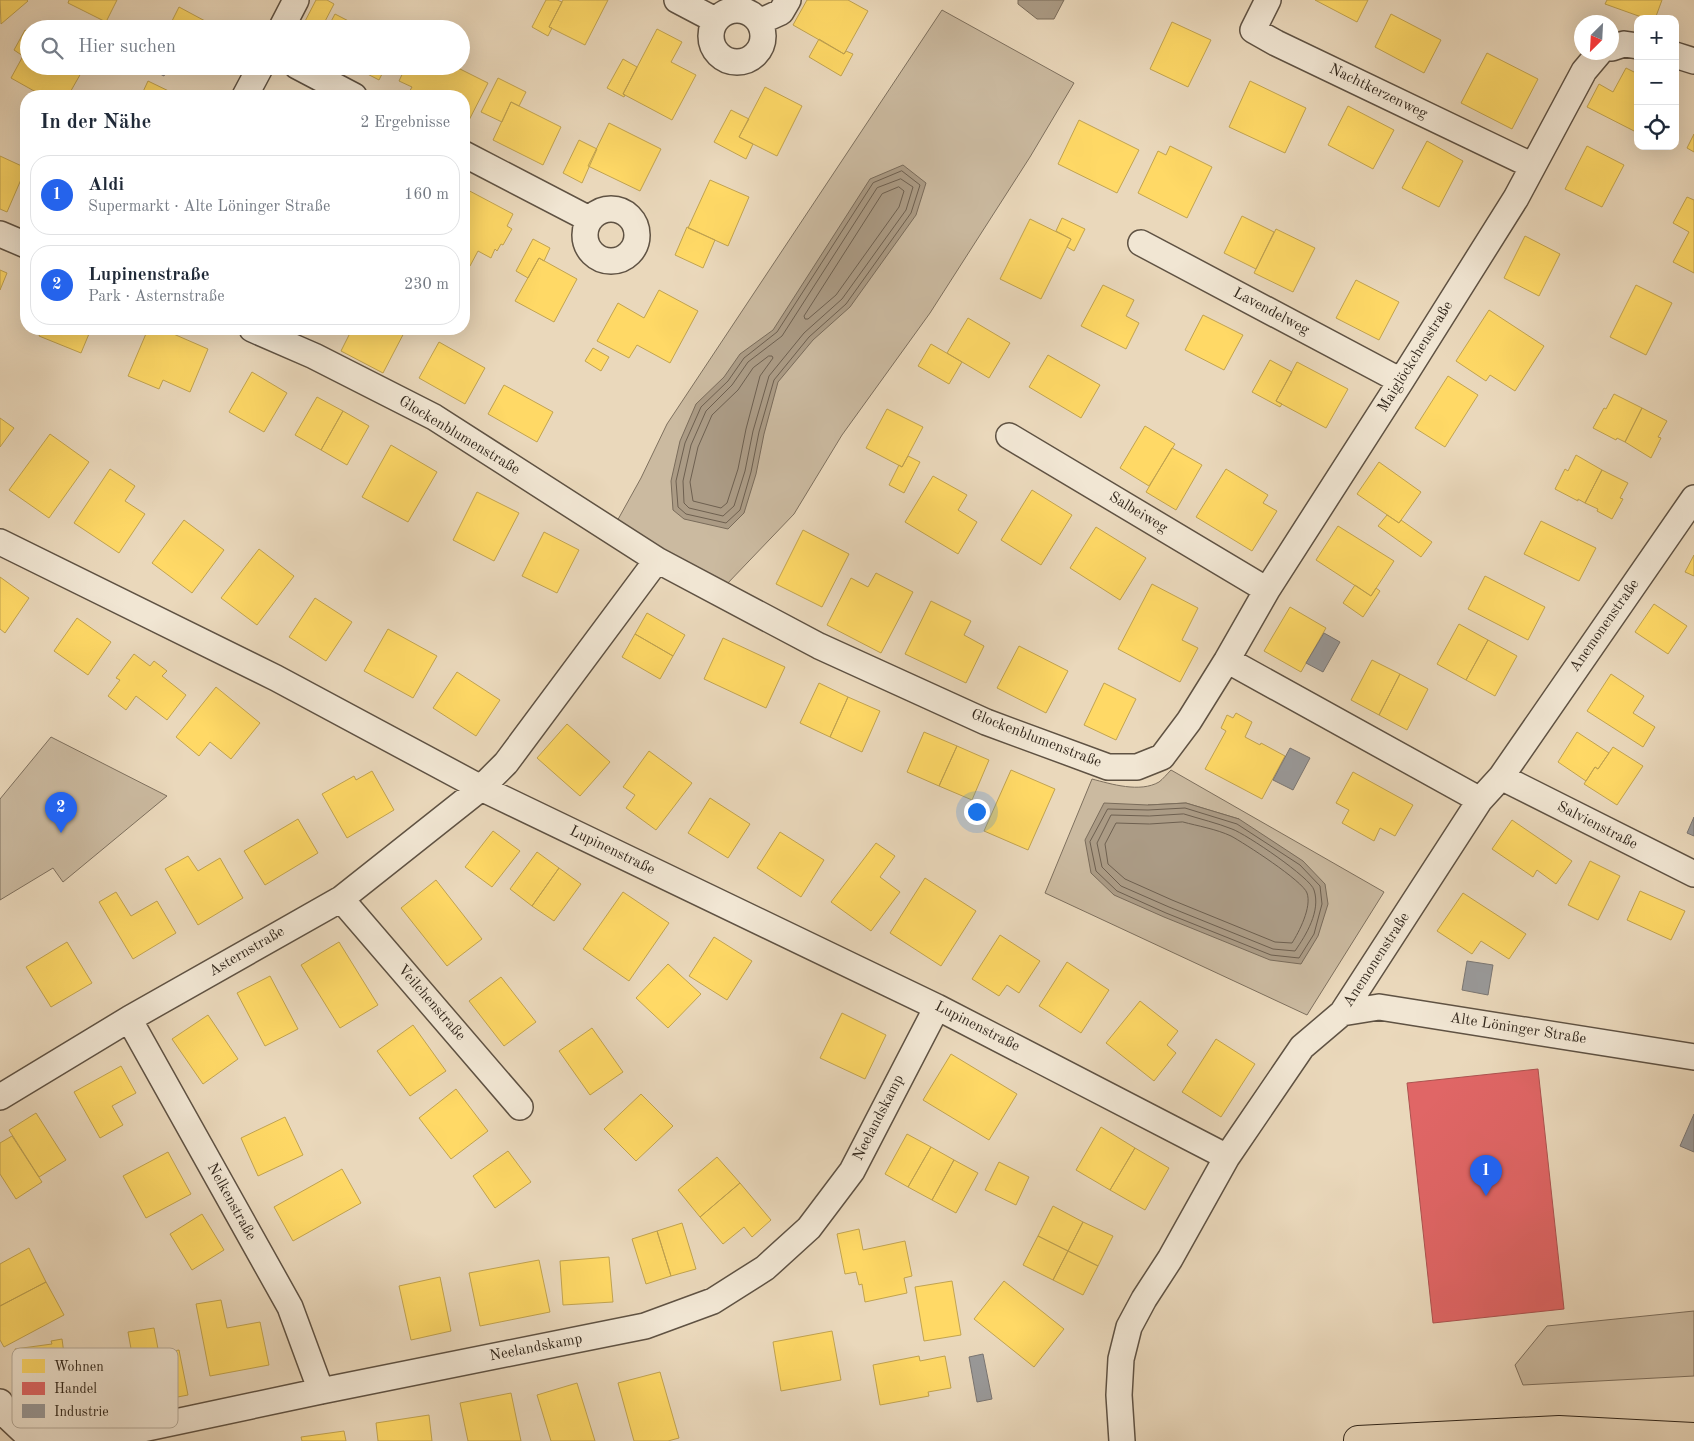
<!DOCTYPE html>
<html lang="de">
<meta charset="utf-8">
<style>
body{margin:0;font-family:"Old Standard TT",serif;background:#f6f6f7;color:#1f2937}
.controls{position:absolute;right:15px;top:15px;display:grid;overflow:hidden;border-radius:10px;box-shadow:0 5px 20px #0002}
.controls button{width:45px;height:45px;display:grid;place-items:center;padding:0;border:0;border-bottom:1px solid #e0e1e3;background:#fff;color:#1f2937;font:25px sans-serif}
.compass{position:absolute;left:1574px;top:15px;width:45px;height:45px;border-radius:50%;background:#fff;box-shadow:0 5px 20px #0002;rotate:204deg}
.you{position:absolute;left:976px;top:811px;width:18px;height:18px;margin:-12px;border:4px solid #fff;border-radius:50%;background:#1a73e8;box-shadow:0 0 0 8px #1a73e833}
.badge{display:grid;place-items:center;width:32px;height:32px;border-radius:50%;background:#2563eb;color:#fff;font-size:16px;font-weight:700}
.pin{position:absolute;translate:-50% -41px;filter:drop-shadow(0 1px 2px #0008)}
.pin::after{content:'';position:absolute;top:26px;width:18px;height:15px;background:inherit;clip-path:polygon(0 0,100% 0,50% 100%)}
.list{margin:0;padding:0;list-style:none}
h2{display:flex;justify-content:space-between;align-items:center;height:65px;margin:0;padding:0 20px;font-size:21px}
h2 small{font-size:16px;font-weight:400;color:#747a83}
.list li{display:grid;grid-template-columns:32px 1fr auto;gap:15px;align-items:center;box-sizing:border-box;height:80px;margin:0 10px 10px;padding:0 10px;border:1px solid #e0e1e3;border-radius:20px}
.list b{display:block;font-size:19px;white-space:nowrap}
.list p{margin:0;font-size:16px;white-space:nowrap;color:#747a83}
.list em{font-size:16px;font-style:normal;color:#747a83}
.icon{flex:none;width:28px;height:28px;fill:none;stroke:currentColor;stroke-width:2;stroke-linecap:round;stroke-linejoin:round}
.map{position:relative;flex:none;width:1694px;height:1441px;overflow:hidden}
.search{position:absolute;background:#fff;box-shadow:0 5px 20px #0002;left:20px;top:20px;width:450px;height:55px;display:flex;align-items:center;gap:12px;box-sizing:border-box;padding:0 18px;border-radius:28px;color:#747a83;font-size:19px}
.panel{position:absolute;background:#fff;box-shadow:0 5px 20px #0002;left:20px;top:90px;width:450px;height:245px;border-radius:20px}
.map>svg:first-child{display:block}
.green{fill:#cbbaa0;stroke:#7e705e;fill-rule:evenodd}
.water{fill:#ab9b85;stroke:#7a6c5b}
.homes{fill:#ffd966;stroke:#c1a350}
.shops{fill:#e06666;stroke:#ac5350}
.industry{fill:#999;stroke:#7a7673}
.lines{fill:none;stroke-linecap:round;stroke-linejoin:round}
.shore{stroke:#6e6050;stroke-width:1}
.minor-casing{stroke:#5f5243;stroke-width:28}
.trunk-casing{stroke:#31261b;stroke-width:30}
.minor{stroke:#f1e6d3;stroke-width:25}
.trunk{stroke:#ead8bb;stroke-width:28}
.labels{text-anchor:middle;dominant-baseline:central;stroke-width:5;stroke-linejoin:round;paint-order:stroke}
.street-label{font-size:15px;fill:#31261b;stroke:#f1e6d3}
.key{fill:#f1e6d3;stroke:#b7ac9c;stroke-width:1}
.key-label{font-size:14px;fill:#31261b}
</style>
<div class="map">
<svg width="1694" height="1441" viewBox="0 0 1694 1441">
<rect width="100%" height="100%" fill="#ead8bb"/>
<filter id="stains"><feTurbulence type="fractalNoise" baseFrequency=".004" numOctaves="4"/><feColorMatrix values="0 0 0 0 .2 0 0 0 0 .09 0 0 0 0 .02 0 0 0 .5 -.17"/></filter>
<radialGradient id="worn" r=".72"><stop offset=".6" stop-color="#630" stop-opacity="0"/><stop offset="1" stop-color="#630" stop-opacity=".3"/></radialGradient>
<!-- green -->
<path class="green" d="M942,10L1074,83L1030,157L930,313L842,435L794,514L726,585L616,523L641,478L667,424Z
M51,737L167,796L63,882L53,868L0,900V799Z
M1171,770L1384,892L1307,1015L1045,893L1092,779C1111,784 1140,793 1159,782C1163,779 1167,774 1171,770ZM1186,803L1239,819L1148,805Z
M1694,1311V1376L1523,1385L1515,1365L1547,1326Z"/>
<!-- water -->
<path class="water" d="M1018,0H1064L1054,19H1037L1018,4Z
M903,165L926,183L916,215L850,307L813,340L778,382L764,434L756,474L744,513L728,529L684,519L673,510L671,481L680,441L696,404L724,377L740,354L773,330L870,179Z
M1104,803L1148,805L1186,803L1239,819L1303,861L1325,884L1328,904L1318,936L1301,964L1270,960L1164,917L1114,895L1091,873L1085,840Z"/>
<!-- homes -->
<path class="homes" d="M0,0H27L28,1L1,24Z
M69,0H117L106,22L68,3Z
M316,0H327L334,4L321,29H301Z
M546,0H557L562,2L549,27L552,28L548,36L532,27Z
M563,0H608L585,45L549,27Z
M807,0H848L868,11L844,54L793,25Z
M1315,0H1368L1357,22Z
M1607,0H1662L1655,19H1647L1605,4Z
M179,7L220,29H168Z
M335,14L364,29H327Z
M1391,14L1441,40L1424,73L1375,47Z
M1172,22L1211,40L1188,87L1150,69Z
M657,29L682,42L671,62L696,75L672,120L623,94Z
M25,30L29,32V66H85L68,96H43L11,78L23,56L14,50Z
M819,39L844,54L846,51L853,54L841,76L809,57Z
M1487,53L1538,79L1512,129L1461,103Z
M623,59L637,67L623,94L625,95L624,97L607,88Z
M195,66H214L210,74Z
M352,66H386L379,80Z
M406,66H454L488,83L465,128L464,96H407L412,87L399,81Z
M1626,68L1638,74V133L1587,107L1599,84L1613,92Z
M498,78L526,92L519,106L511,102L502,122L481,112Z
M148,81L179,96H141Z
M1250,81L1306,108L1285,153L1229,127Z
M765,87L802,106L777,156L739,137Z
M511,102L561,127L543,165L493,140Z
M1348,106L1394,130L1373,169L1328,145Z
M731,110L749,119L739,137L753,144L746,159L714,142Z
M1079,120L1139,150L1117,193L1058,164Z
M609,123L661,149L640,191L588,166Z
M1694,134V152L1687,148Z
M579,140L597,149L582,183L563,173Z
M1427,141L1463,161L1439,207L1402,188Z
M1170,146L1212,167L1187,218L1138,193L1158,151L1166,155Z
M1587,146L1624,165L1602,207L1565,189Z
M0,156L26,168L7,212L0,209Z
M710,180L749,197L728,246L688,228Z
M464,188L513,214L507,226L512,229L503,245L501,244L497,251L495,249L491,258L478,251L470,266L464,262Z
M1687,197L1694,200V273L1673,262L1689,232L1673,223Z
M1242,216L1274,232L1256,269L1224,253Z
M1062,218L1085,229L1074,251L1067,247L1071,239L1056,231Z
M1030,219L1071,239L1041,299L1000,279Z
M687,227L715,240L703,268L675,255Z
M1276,229L1315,248L1293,292L1254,273Z
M1525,236L1560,254L1539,296L1504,278Z
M533,239L550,248L544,261L539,258L528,278L516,271Z
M539,258L577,279L554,322L515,301Z
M0,270L7,273L0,290Z
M1356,280L1399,302L1379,340L1336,318Z
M1103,285L1134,300L1126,316L1139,323L1126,349L1081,326Z
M1636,285L1672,303L1646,355L1610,337Z
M659,290L698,311L670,363L637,345L629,358L597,341L618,303L644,318Z
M1489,310L1544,346L1515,391L1490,375L1486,381L1456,361Z
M1203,315L1243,335L1224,370L1185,350Z
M968,318L1010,343L989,378L947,353Z
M42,329H91L81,353L39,336Z
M148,329H162L208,349L190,392L163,380L159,389L128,376Z
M352,329H406L383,373L341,351Z
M439,342L485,368L465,404L419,378Z
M931,344L962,362L949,384L918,366Z
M593,348L609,357L601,371L585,361Z
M1048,355L1100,385L1081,418L1029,387Z
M1270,360L1292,372L1276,401L1282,404L1280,407L1252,392Z
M1297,362L1348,389L1326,428L1276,401Z
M252,372L287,393L264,432L229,412Z
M1448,376L1478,395L1445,447L1415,428Z
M504,385L553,412L537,442L488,414Z
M1614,394L1642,408L1625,442L1617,438L1616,440L1593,428L1604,408L1606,409Z
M317,397L343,411L321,450L295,435Z
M1642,408L1667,421L1658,437L1661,438L1651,458L1625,442Z
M887,409L923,427L902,467L866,448Z
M343,411L369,426L347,465L321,450Z
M0,418L14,428L0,447Z
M1145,426L1175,444L1149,486L1120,468Z
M50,434L89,462L49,518L9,490Z
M391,445L437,472L408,522L362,497Z
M1172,448L1202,465L1176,510L1146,492Z
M1576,455L1602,470L1585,503L1578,499V501L1555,489L1565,469L1568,471Z
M908,456L920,462L904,493L889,485L899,465L902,467Z
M1379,462L1421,492L1399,523L1357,494Z
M110,469L135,486L125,501L145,514L119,553L74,523Z
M1226,469L1268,495L1263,503L1277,511L1252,551L1196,517Z
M1602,470L1628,483L1620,498L1623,499L1612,519L1597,511L1598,509L1585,503Z
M933,476L967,495L958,510L977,522L958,554L905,522Z
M1032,490L1072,515L1041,565L1001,540Z
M477,492L519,513L494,561L453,540Z
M1387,515L1399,523L1401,520L1432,542L1421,557L1378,526Z
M184,520L224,550L192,593L152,563Z
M1541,521L1596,548L1579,581L1524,554Z
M1338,526L1394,561L1371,596L1316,560Z
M1096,527L1146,558L1120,600L1070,568Z
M803,530L849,554L822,607L776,584Z
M544,532L579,550L557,593L522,576Z
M259,549L294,576L257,625L221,598Z
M1694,555V576L1685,572Z
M876,573L913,592L881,653L827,625L851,578L868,587Z
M1485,576L1545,607L1528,640L1468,609Z
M0,577L29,598L5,633L0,629Z
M1152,584L1198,608L1182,640L1198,648L1180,682L1118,649Z
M1355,585L1371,596L1376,588L1380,591L1363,617L1343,603Z
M315,598L352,622L326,661L289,637Z
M931,601L971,621L964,635L984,646L966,683L905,654Z
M1654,604L1687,626L1668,654L1635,632Z
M1290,607L1326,628L1301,672L1264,651Z
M647,613L685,635L673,656L635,634Z
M77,618L111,642L88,675L54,651Z
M1459,624L1488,640L1466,680L1437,664Z
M388,629L437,656L413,698L364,671Z
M635,634L673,656L660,679L622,657Z
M723,638L785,667L766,708L704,679Z
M1488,640L1517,656L1495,696L1466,680Z
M1019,646L1068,671L1046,713L997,688Z
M134,654L150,666L154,661L167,671L162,676L186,695L167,720L136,696L126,710L108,696L120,680L116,678Z
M1372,660L1400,674L1379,715L1351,700Z
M457,672L500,700L476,736L433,708Z
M1400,674L1428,689L1407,730L1379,715Z
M1611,674L1644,696L1633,713L1655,727L1643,747L1587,711Z
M819,683L848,697L830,737L800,723Z
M1104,683L1136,699L1116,740L1084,725Z
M216,687L260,723L231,759L210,742L199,756L176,737Z
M848,697L880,711L862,752L830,737Z
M1236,713L1252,722L1245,737L1260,745L1261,743L1285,756L1262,799L1205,769L1226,731L1221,728L1227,715L1233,718Z
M567,724L610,762L580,796L537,758Z
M924,732L957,746L939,786L907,772Z
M1577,732L1609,753L1598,769L1595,767L1586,781L1558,762Z
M957,746L989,760L972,800L939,786Z
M1613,747L1643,766L1617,805L1584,784L1595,767L1598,769Z
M649,751L692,783L656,830L626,808L635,795L623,787Z
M1011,770L1055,789L1028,850L984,831Z
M372,771L394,810L347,838L322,794L354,776L356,780Z
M1353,772L1413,805L1395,836L1380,828L1374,841L1342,823L1349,810L1336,803Z
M710,798L750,824L728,858L688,833Z
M298,819L318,853L265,885L244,851Z
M1512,820L1572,861L1556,884L1537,870L1533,877L1492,849Z
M493,831L520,851L492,887L465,867Z
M780,832L824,860L801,897L757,868Z
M876,843L895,856L880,877L900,892L871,931L831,902Z
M537,852L559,868L532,906L510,889Z
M188,856L198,871L220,858L243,898L198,925L165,869Z
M1590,861L1620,876L1598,920L1568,905Z
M559,868L581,884L554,921L532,906Z
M925,878L976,911L941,966L890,933Z
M436,880L482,939L447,966L401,908Z
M1640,891L1685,911L1671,940L1627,920Z
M116,892L131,916L157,901L176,933L133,959L99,902Z
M623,892L669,923L629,981L583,949Z
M1463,893L1526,934L1509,959L1481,941L1472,954L1437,931Z
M1000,935L1040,961L1019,993L1007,985L999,996L972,979Z
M714,937L752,961L727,1000L689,976Z
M67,942L92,983L51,1007L26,967Z
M339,942L378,1005L340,1028L301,965Z
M1067,962L1109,990L1081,1033L1039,1006Z
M668,964L701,994L668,1028L636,998Z
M270,976L298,1029L265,1046L237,993Z
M501,977L536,1022L504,1046L469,1001Z
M1140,1001L1178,1031L1167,1045L1176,1053L1154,1081L1106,1043Z
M842,1013L886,1035L865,1079L820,1058Z
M208,1015L238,1059L203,1084L172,1039Z
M413,1025L446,1071L410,1096L377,1051Z
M592,1028L623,1072L590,1095L559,1051Z
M1216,1039L1255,1064L1221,1117L1182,1092Z
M951,1054L1017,1094L989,1140L923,1100Z
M121,1066L136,1093L112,1106L123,1125L100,1138L74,1092Z
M456,1089L488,1131L451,1159L419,1118Z
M641,1094L673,1126L636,1161L604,1129Z
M36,1113L66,1160L39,1177L9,1130Z
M285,1117L303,1155L258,1176L241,1138Z
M1101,1127L1135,1148L1110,1190L1076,1170Z
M907,1134L931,1147L908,1187L885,1174Z
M12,1136L42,1182L16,1199L0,1174V1143Z
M931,1147L954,1160L932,1200L908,1187Z
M1135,1148L1169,1168L1145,1210L1110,1190Z
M508,1151L531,1182L495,1208L473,1176Z
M168,1152L191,1194L146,1218L123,1176Z
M717,1157L740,1183L700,1217L678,1190Z
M954,1160L978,1173L956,1213L932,1200Z
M999,1162L1029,1177L1016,1205L985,1190Z
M342,1169L361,1203L293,1241L274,1207Z
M740,1183L771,1220L752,1237L744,1227L723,1244L700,1217Z
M1053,1206L1083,1222L1068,1251L1038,1236Z
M202,1214L224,1250L192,1270L170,1234Z
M1083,1222L1113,1236L1098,1266L1068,1251Z
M682,1223L696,1269L671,1276L657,1231Z
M859,1229L863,1250L905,1241L912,1276L904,1278L907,1293L865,1302L862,1284L859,1285L856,1272L845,1274L837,1234Z
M657,1231L671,1276L646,1284L632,1239Z
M1038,1236L1068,1251L1053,1280L1023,1265Z
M29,1248L46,1282L0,1306V1264Z
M1068,1251L1098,1266L1083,1295L1053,1280Z
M609,1257L613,1302L563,1305L560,1261Z
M539,1260L550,1312L480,1326L469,1273Z
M440,1277L451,1331L411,1340L399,1286Z
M952,1281L961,1335L924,1341L915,1287Z
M1004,1281L1064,1329L1034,1367L974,1319Z
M46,1282L64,1315L4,1347L0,1340V1306Z
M221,1300L227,1328L260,1322L269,1365L210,1376L196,1304Z
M154,1328L159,1354L179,1350L188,1395L141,1404L128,1332Z
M832,1331L841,1380L781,1391L773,1342Z
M62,1339L65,1361L88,1357L94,1397L45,1404L40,1376L20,1379L15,1349L52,1344L51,1341Z
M919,1356L920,1361L945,1356L951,1388L928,1392L929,1396L880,1405L873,1365Z
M660,1372L679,1438L668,1441H634L618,1383Z
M577,1383L595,1441H551L537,1395Z
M511,1393L521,1441H468L460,1403Z
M429,1415L432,1441H378L376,1423Z
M344,1431L346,1441H302L301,1437Z"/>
<!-- shops -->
<path class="shops" d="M1538,1069L1564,1309L1433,1323L1407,1083Z"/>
<!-- industry -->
<path class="industry" d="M144,66H169L164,76Z
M1324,633L1340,642L1323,672L1306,663Z
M1290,748L1310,758L1293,790L1273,780Z
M1694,817V836L1687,833Z
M1467,961L1493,965L1488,995L1462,990Z
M1694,1114V1152L1680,1146Z
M983,1354L992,1399L977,1402L969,1357Z"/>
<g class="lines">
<!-- shore -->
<path class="shore" d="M902,171L920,185L911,213L846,304L809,337L774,380L759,432L751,472L740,510L726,523L686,514L678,507L676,481L685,443L701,407L728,381L744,358L777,332L873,183Z
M901,179L913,187L906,210L842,299L804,333L769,376L753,431L745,471L734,506L723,516L689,508L684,503L683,481L691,445L706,411L732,385L748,362L782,336L877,188Z
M899,187L904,191L899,207L836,295L808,319H805L804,316L882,194Z
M769,356H772L773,358L760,376L746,429L738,469L727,503L721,508L693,501L690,482L698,447L712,415L738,390L753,368Z
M1108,809L1148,810L1185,808L1237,824L1300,865L1320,886L1322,904L1314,934L1299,958L1271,955L1166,913L1117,891L1096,871L1090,842Z
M1184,814C1200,819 1217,823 1232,829C1246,834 1311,878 1314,890C1321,911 1306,935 1295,951L1273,949L1169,907L1121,886L1102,867L1097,843L1111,815L1149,816Z
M1183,822C1198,826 1216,829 1231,836C1244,843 1303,881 1307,893C1312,907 1299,932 1292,943L1275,942L1172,900L1125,879L1108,864L1105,844L1116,823L1149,824Z"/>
<defs>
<path id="minor" d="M677,0L715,20
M1268,0L1253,30L1276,43L1533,166
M711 36a26 26 0 1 1 52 0a26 26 0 1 1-52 0Z
M759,22L781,12L788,0
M281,29L296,0
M1612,48L1624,44L1638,46
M1675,55L1694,61
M297,66L354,96
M245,96L261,66
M464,154L589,219
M585 235a26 26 0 1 1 52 0a26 26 0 1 1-52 0Z
M0,234L26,245
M1141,243L1401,381
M1009,436L1267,590
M0,542L276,678L481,788L937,1007L1227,1157
M657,560L819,646L986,722L1108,767H1137L1162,757L1189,721L1227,660L1480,800
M1227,660L1267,590L1401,381L1516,198L1584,71L1600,52
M1501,777L1694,874
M341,899L520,1107
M1342,1013L1379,1007L1694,1057
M129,1019L290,1307L321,1391
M0,1097L129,1019L341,899L481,788L506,763L657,560L434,417L314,356L252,329
M0,1402L9,1418L25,1433L58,1440H91L321,1391L645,1326L713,1301L765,1268L809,1228L852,1171L937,1007
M1122,1441L1119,1395L1121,1359L1129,1327L1144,1299L1170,1259L1227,1157L1302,1047L1342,1013L1480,800L1501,777L1694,498"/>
<path id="trunk" d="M1358,1440L1559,1430L1694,1437"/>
</defs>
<!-- minor casing -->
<use href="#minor" class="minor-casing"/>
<!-- trunk casing -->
<use href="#trunk" class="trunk-casing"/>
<!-- minor -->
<use href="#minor" class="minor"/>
<!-- trunk -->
<use href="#trunk" class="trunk"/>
</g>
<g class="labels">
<!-- street labels -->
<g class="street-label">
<text transform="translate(1378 92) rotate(26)">Nachtkerzenweg</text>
<text transform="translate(1271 312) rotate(28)">Lavendelweg</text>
<text transform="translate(1416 357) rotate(-58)">Maiglöckchenstraße</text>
<text transform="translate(459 436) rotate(31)">Glockenblumenstraße</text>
<text transform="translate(1138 513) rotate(31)">Salbeiweg</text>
<text transform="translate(1605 626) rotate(-55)">Anemonenstraße</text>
<text transform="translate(1036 739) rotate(21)">Glockenblumenstraße</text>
<text transform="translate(1597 826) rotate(27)">Salvienstraße</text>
<text transform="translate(612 851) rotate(26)">Lupinenstraße</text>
<text transform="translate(247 952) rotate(-30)">Asternstraße</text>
<text transform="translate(1377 960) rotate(-57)">Anemonenstraße</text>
<text transform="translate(431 1003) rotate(49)">Veilchenstraße</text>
<text transform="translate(977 1027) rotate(27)">Lupinenstraße</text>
<text transform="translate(1518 1029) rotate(9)">Alte Löninger Straße</text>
<text transform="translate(879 1118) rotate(-63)">Neelandskamp</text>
<text transform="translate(231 1202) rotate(61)">Nelkenstraße</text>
<text transform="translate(536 1348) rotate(-11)">Neelandskamp</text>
</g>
</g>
<!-- legend -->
<rect x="12" y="1348" width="166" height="80" rx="8" class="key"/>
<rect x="22" y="1359" width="23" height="14" fill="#ffd966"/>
<rect x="22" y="1382" width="23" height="13" fill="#e06666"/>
<rect x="22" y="1404" width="23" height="14" fill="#999"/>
<g class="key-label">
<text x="54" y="1371">Wohnen</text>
<text x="54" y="1393">Handel</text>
<text x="54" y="1416">Industrie</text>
</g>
<rect width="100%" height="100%" filter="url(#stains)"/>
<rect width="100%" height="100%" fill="url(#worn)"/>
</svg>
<div class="controls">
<button>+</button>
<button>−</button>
<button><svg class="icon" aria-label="locate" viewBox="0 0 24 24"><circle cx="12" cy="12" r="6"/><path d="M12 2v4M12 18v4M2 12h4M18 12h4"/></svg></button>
</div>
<svg class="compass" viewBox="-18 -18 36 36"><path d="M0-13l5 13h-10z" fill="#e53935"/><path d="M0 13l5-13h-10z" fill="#747a83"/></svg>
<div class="you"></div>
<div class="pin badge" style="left:1486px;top:1196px">1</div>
<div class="pin badge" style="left:61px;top:833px">2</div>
<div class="search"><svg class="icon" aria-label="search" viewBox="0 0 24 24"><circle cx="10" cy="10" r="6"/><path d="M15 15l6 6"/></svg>Hier suchen</div>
<section class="panel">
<h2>In der Nähe<small>2 Ergebnisse</small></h2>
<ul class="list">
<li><span class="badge">1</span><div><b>Aldi</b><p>Supermarkt · Alte Löninger Straße</p></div><em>160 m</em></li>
<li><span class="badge">2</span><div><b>Lupinenstraße</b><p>Park · Asternstraße</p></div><em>230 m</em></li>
</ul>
</section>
</div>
